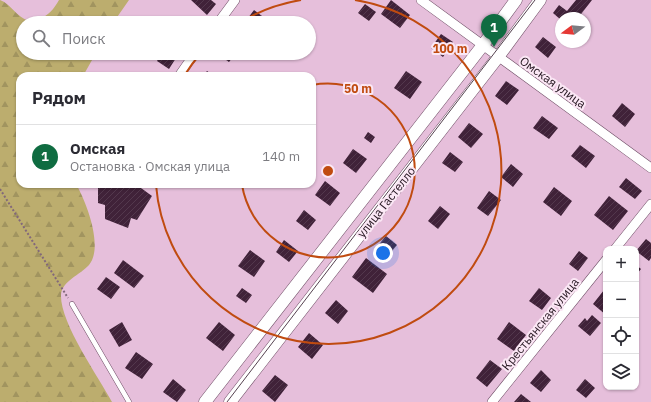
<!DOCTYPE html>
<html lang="ru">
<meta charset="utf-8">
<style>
body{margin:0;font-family:"IBM Plex Sans",sans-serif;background:#f2f2f3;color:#2b2b33}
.controls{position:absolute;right:12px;bottom:12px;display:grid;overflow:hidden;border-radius:8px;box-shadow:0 1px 3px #0004}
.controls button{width:36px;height:36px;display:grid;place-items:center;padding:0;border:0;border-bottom:1px solid #e1e1e2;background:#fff;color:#2b2b33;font:20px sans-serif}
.compass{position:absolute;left:555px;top:12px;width:36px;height:36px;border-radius:50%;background:#fff;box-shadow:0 1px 3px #0004;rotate:254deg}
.you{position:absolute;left:383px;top:253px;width:14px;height:14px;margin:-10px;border:3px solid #fff;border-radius:50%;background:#1a73e8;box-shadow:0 0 0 6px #1a73e833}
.badge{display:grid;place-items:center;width:26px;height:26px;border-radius:50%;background:#0f6c41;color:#fff;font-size:13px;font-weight:700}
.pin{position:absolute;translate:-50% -33px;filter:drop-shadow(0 1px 2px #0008)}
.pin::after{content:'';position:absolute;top:21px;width:14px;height:12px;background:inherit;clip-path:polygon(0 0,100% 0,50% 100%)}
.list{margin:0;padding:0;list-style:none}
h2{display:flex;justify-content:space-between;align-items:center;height:52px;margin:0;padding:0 16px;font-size:17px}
h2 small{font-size:13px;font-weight:400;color:#7c7c81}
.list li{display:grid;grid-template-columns:26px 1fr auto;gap:12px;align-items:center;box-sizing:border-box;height:64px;padding:0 16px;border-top:1px solid #e1e1e2}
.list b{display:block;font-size:15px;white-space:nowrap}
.list p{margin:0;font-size:13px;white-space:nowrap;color:#7c7c81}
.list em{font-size:13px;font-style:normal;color:#7c7c81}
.icon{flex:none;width:22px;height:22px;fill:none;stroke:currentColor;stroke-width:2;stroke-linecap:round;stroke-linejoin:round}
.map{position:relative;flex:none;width:651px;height:402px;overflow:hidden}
.search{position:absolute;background:#fff;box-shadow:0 1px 3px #0004;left:16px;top:16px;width:300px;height:44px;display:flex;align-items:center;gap:10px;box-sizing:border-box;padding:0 14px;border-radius:22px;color:#7c7c81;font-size:15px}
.panel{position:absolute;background:#fff;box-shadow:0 1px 3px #0004;left:16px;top:72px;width:300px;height:116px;border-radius:12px}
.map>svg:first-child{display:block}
.forest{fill:url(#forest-firs)}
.building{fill:url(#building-hatch)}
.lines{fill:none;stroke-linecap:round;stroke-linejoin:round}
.service-casing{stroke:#704f67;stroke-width:5.5}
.minor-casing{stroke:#704f67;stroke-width:10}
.tertiary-casing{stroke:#704f67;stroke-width:13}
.path{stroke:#82687b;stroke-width:2;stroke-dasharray:2 2;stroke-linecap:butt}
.service{stroke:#fff;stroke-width:4.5}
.minor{stroke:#fff;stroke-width:9}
.tertiary{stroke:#fff;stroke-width:12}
.tram{stroke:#564250;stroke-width:1}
.ring{fill:none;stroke:#c04b10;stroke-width:2}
.labels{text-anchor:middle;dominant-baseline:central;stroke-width:4;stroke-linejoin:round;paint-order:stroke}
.street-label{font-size:12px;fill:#22141e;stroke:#fbe7f5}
.centre{fill:#c04b10;stroke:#fbe7f5;stroke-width:2}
.ring-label{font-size:12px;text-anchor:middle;font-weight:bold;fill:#c04b10;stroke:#fbe7f5;stroke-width:4;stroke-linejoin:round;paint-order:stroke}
</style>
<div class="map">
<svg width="651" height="402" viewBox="0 0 651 402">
<defs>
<pattern id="forest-firs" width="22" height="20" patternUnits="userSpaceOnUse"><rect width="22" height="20" fill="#bcad6e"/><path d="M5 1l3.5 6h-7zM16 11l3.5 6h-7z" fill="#a1945f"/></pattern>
<pattern id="building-hatch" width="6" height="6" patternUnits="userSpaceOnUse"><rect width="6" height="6" fill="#402239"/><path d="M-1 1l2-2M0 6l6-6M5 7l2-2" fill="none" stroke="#53384d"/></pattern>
</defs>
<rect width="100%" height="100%" fill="#e6bfdb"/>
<!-- forest -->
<path class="forest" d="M0,0C14,5 21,27 39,19C48,16 54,9 59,0H129L113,23H23V53H96L83,76H20V184H76C86,201 104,247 89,265C80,275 62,281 61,295C60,323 98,376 112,402H0Z"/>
<!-- building -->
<path class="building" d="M191,0H211L216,4L207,15Z
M391,0L410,15L400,28L381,14Z
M576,0H592L578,18H561V20L553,13L559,5L567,11Z
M365,4L376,12L369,21L358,13Z
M254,10L262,16L257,23H246L245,22Z
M441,34L453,42L443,57L431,48Z
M543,37L556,47L548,58L535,47Z
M162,53H169L176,58L169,69L157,61Z
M221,53H236L229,62L219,55Z
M207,71L214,76H203Z
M406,71L422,82L410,99L394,88Z
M506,81L519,90L507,105L495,96Z
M622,103L635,114L625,127L612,116Z
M542,116L558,128L549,139L533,128Z
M469,123L483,134L471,148L458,137Z
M368,132L375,137L371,143L364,138Z
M580,145L595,156L586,168L571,156Z
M353,149L367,159L356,173L343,163Z
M450,152L463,162L455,172L442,163Z
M511,164L523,174L513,187L501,177Z
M626,178L642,191L635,199L619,187Z
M325,181L340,193L330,206L315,195Z
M98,184H141V188L152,196L137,220L131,218L128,228L105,219V205L98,203Z
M554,187L572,201L561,216L543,202Z
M489,191L501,200L488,216L477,208Z
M609,196L628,211L613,230L594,215Z
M440,206L450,214L438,229L428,221Z
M304,210L316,220L308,230L296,221Z
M386,236L397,245L387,257L376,248Z
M646,239L651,243V258L649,261L636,251Z
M284,240L298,251L289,262L276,252Z
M250,250L265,261L254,277L238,266Z
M579,251L588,258L578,271L569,264Z
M366,258L387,274L373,293L352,277Z
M123,260L144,276L134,288L114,273Z
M636,265L641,269L636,275Z
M106,277L120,287L111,299L97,289Z
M242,288L252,295L246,303L236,296Z
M539,288L551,298L542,310L529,301Z
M604,290L606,292V315L593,304Z
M336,300L348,311L338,324L325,313Z
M592,315L601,323L590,336L578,326L585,318L587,321Z
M122,322L132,340L119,347L109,330Z
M219,322L235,335L223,351L206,338Z
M509,322L526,335L514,351L497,339Z
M309,333L323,345L312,359L298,347Z
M136,352L153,364L142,379L125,368Z
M490,360L502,369L487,387L476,378Z
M541,370L551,380L541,392L530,383Z
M275,375L288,385L275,402L262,391Z
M173,379L186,390L177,402L163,392Z
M585,379L595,388L586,398L576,390Z
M521,394L531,402H514Z"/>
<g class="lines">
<defs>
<path id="service" d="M72,304L129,402"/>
<path id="minor" d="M421,0L651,168
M218,23L235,0
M179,76L195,53
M615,249L651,204
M492,402L606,260"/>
<path id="tertiary" d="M205,402L483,45L516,0
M230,402L498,57L540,0"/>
</defs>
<!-- service casing -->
<use href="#service" class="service-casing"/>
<!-- minor casing -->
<use href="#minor" class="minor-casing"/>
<!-- tertiary casing -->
<use href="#tertiary" class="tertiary-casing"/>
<!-- path -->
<path class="path" d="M0,189L68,298"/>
<!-- service -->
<use href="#service" class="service"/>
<!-- minor -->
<use href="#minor" class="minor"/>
<!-- tertiary -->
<use href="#tertiary" class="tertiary"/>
<!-- tram -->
<path class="tram" d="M227,402L535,0"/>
</g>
<!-- distance rings -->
<g class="ring">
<path d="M312 85A87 87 0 1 1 242 185"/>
<path d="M184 76A173 173 0 0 1 201 53M239 23A173 173 0 0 1 301 0M355 0A173 173 0 1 1 156 185"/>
</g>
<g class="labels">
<!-- street labels -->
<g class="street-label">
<text transform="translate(553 82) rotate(36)">Омская улица</text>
<text transform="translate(386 202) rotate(-52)">улица Гастелло</text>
<text transform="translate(540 324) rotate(-51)">Крестьянская улица</text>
</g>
</g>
<circle cx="328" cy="171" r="6" class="centre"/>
<g class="ring-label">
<text x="450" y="53">100 m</text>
<text x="358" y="93">50 m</text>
</g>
</svg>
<div class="controls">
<button>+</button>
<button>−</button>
<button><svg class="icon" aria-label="locate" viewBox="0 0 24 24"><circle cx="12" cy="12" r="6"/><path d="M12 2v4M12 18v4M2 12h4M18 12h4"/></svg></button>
<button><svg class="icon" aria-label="layers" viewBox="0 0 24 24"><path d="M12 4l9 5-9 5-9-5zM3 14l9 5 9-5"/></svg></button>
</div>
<svg class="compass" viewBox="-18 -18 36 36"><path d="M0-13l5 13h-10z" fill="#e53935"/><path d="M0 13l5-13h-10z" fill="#7c7c81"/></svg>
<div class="you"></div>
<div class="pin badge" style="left:494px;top:47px">1</div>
<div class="search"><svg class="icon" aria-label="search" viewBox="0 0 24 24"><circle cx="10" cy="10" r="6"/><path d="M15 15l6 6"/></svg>Поиск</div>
<section class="panel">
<h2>Рядом<small></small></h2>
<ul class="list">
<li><span class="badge">1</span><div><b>Омская</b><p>Остановка · Омская улица</p></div><em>140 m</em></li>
</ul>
</section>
</div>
